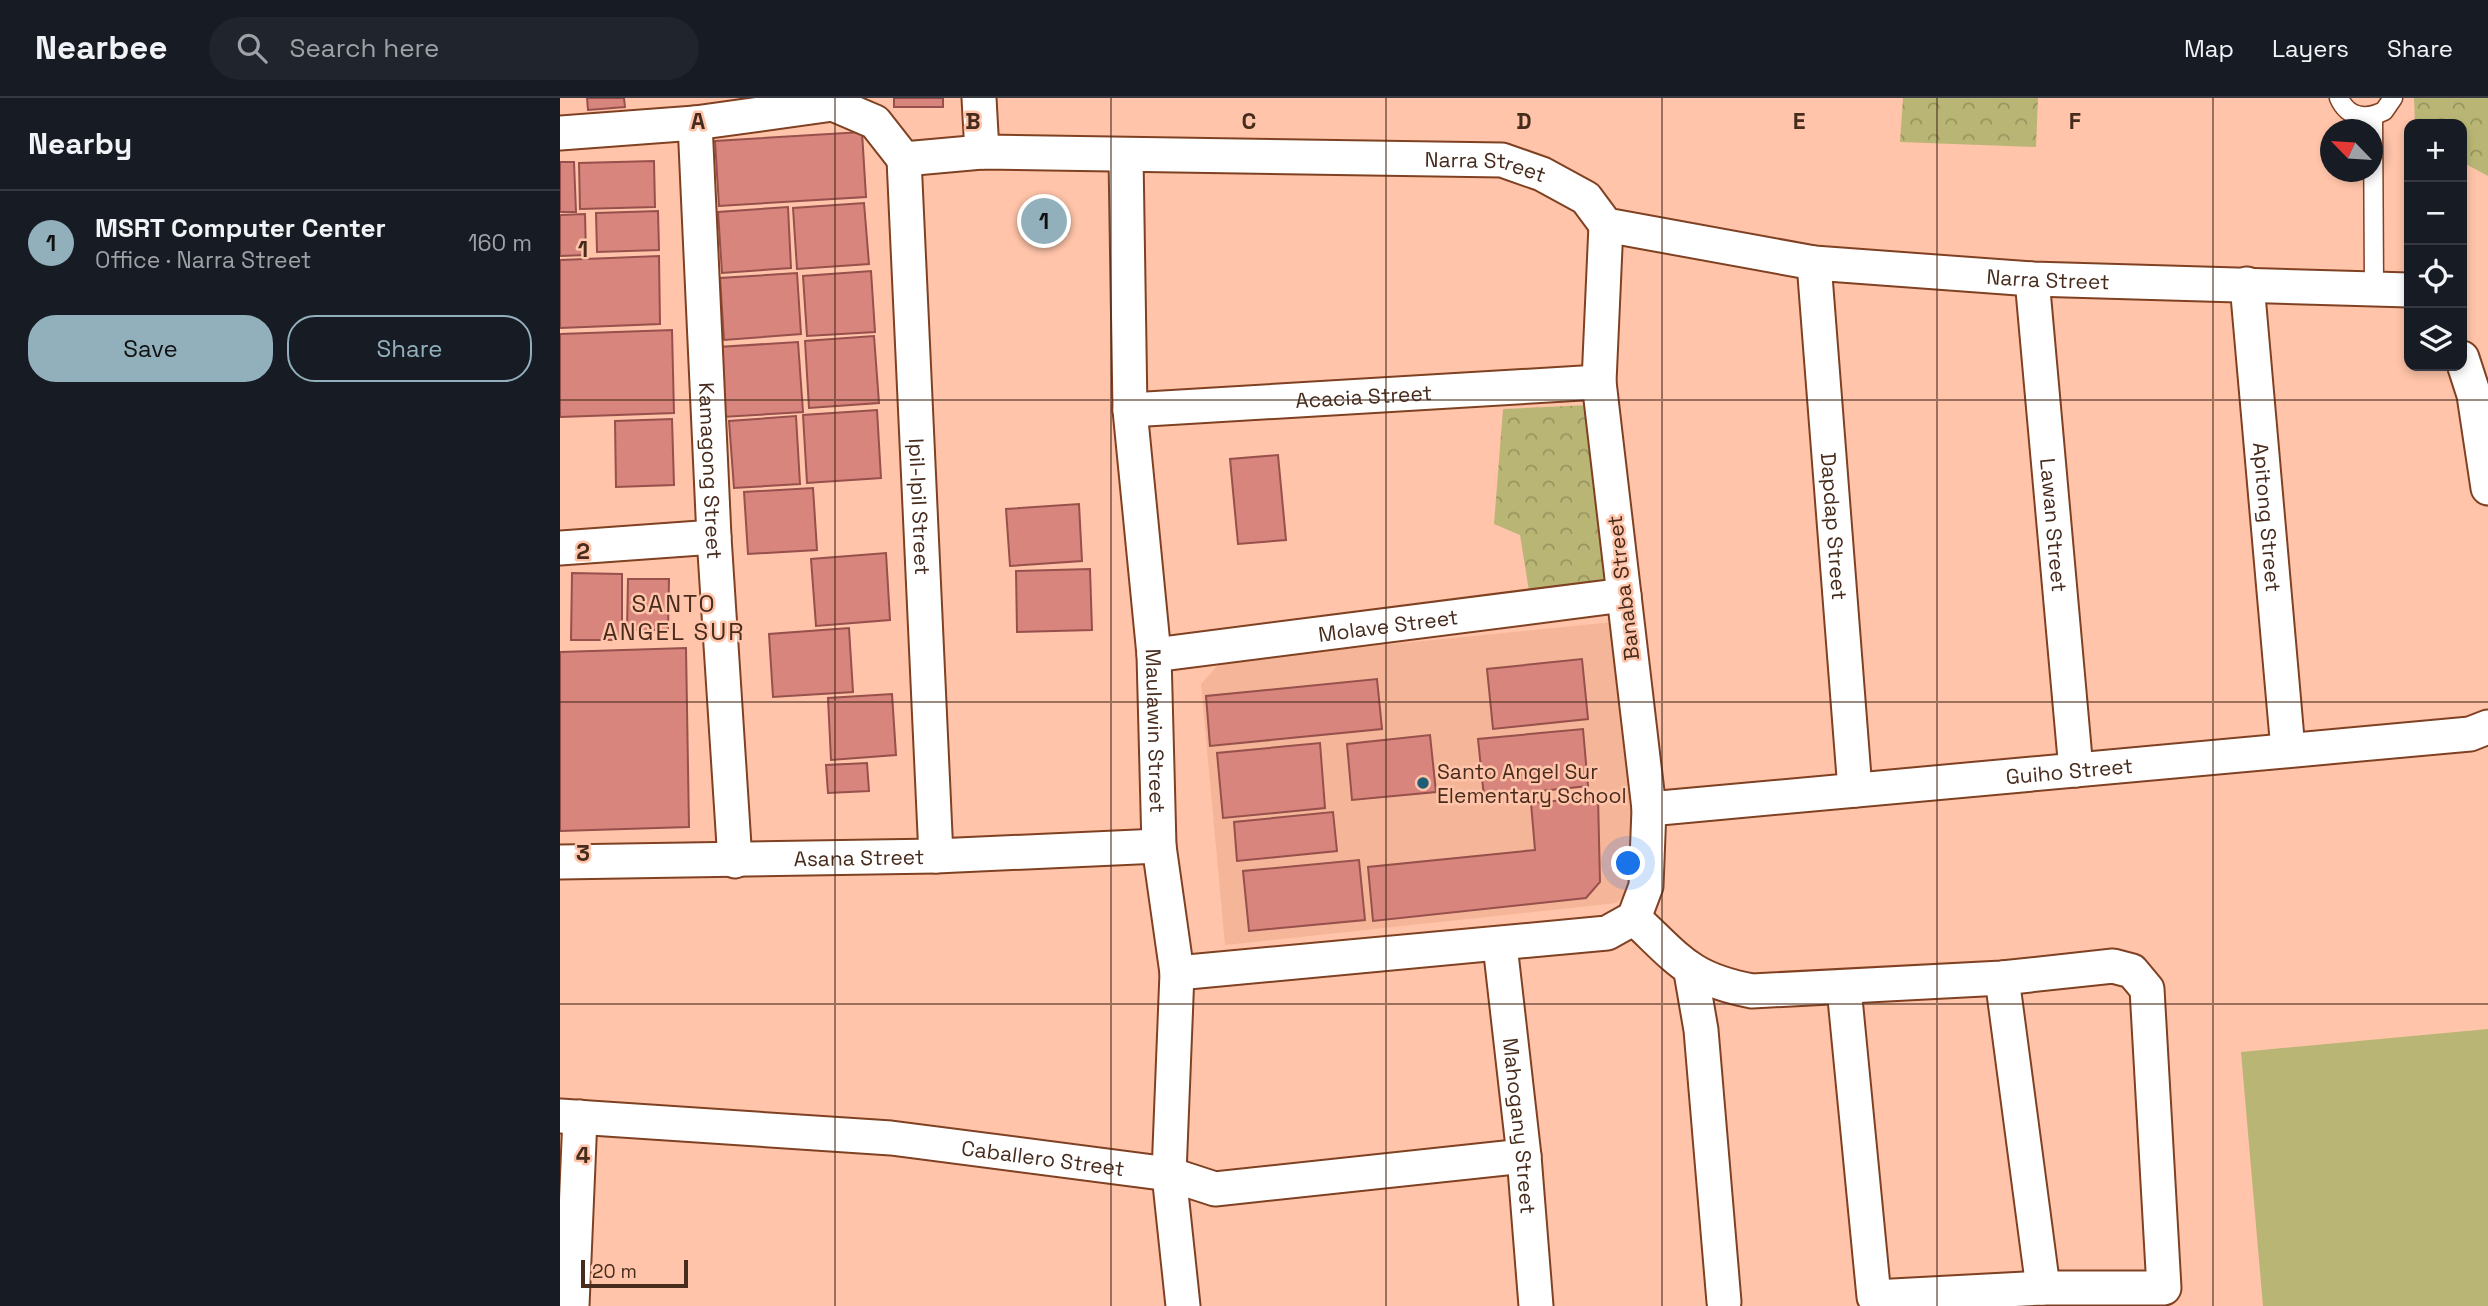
<!DOCTYPE html>
<meta charset="utf-8">
<style>
body{margin:0;font-family:"Space Grotesk",sans-serif;background:#20242c;color:#f1f3f6}
.controls{position:absolute;right:21px;top:21px;display:grid;overflow:hidden;border-radius:14px;box-shadow:0 4px 10px #0003}
.controls button{width:63px;height:63px;display:grid;place-items:center;padding:0;border:0;border-bottom:2px solid #363941;background:#171b24;color:#f1f3f6;font:35px sans-serif}
.compass{position:absolute;left:1760px;top:21px;width:63px;height:63px;border-radius:50%;background:#171b24;box-shadow:0 4px 10px #0003;rotate:295deg}
.scale{position:absolute;left:21px;bottom:18px;width:107px;box-sizing:border-box;padding-left:7px;border:4px solid #472b1d;border-top:0;font-size:19px;line-height:24px;white-space:nowrap;color:#472b1d;-webkit-text-stroke:5px #ffc4a9;paint-order:stroke}
.you{position:absolute;left:1069px;top:766px;width:24px;height:24px;margin:-18px;border:5px solid #fff;border-radius:50%;background:#1a73e8;box-shadow:0 0 0 10px #1a73e833}
.badge{display:grid;place-items:center;width:46px;height:46px;border-radius:50%;background:#92b0bc;color:#111;font-size:23px;font-weight:700}
.pin{position:absolute;translate:-50% -50%;border:4px solid #fff;box-shadow:0 2px 7px #0006}
.list{margin:0;padding:0;list-style:none}
h2{display:flex;justify-content:space-between;align-items:center;height:91px;margin:0;padding:0 28px;font-size:30px}
h2 small{font-size:23px;font-weight:400;color:#9ea1a6}
.list li{display:grid;grid-template-columns:46px 1fr auto;gap:21px;align-items:center;box-sizing:border-box;height:105px;padding:0 28px;border-top:2px solid #363941}
.list b{display:block;font-size:26px;white-space:nowrap}
.list p{margin:0;font-size:23px;white-space:nowrap;color:#9ea1a6}
.list em{font-size:23px;font-style:normal;color:#9ea1a6}
.actions{display:flex;gap:14px;padding:21px 28px}
.actions a{flex:1;padding:16px 0;border:2px solid #92b0bc;border-radius:28px;text-align:center;font-size:24px;color:#92b0bc}
.actions .main{background:#92b0bc;color:#111}
.icon{flex:none;width:38px;height:38px;fill:none;stroke:currentColor;stroke-width:2;stroke-linecap:round;stroke-linejoin:round}
.map{position:relative;flex:none;width:1928px;height:1208px;overflow:hidden}
header{display:flex;align-items:center;gap:42px;box-sizing:border-box;height:98px;padding:0 35px;background:#171b24;border-bottom:2px solid #363941}
header strong{font-size:33px}
nav{display:flex;gap:38px;margin-inline-start:auto;font-size:24px}
.search{width:490px;height:63px;background:#20242c;display:flex;align-items:center;gap:18px;box-sizing:border-box;padding:0 24px;border-radius:38px;color:#9ea1a6;font-size:26px}
main{display:flex}
aside{flex:1;background:#171b24}
.map>svg:first-child{display:block}
.built{fill:#f5b598}
.grass{fill:#b9b675}
.forest{fill:url(#forest-crowns)}
.building{fill:#d7857d;stroke:#97504b;stroke-width:2}
.lines{fill:none;stroke-linecap:round;stroke-linejoin:round}
.lane-casing{stroke:#7f4122;stroke-width:21}
.street-casing{stroke:#7f4122;stroke-width:37}
.lane{stroke:#fff;stroke-width:18}
.street{stroke:#fff;stroke-width:33}
.grid{fill:none;stroke:#472b1d;stroke-width:2;stroke-opacity:0.55}
.poi-dot{fill:#1f5e74;stroke:#ffc4a9;stroke-width:2.5}
.labels{text-anchor:middle;dominant-baseline:central;stroke-width:5;stroke-linejoin:round;paint-order:stroke}
.street-label{font-size:21px;fill:#472b1d;stroke:#ffc4a9}
.poi-label{font-size:21px;fill:#472b1d;stroke:#ffc4a9;text-anchor:start}
.quarter-label{font-size:24px;letter-spacing:2px;fill:#472b1d;stroke:#ffc4a9}
.grid-label{font-size:23px;text-anchor:middle;font-weight:bold;fill:#472b1d;stroke:#ffc4a9;stroke-width:5;stroke-linejoin:round;paint-order:stroke}
</style>
<header>
<strong>Nearbee</strong>
<div class="search"><svg class="icon" aria-label="search" viewBox="0 0 24 24"><circle cx="10" cy="10" r="6"/><path d="M15 15l6 6"/></svg>Search here</div>
<nav><a>Map</a><a>Layers</a><a>Share</a></nav>
</header>
<main>
<aside>
<h2>Nearby<small></small></h2>
<ul class="list">
<li><span class="badge">1</span><div><b>MSRT Computer Center</b><p>Office · Narra Street</p></div><em>160 m</em></li>
</ul>
<div class="actions"><a class="main">Save</a><a>Share</a></div>
</aside>
<div class="map">
<svg width="1928" height="1208" viewBox="0 0 1928 1208">
<defs>
<pattern id="forest-crowns" width="20" height="18" patternUnits="userSpaceOnUse" patternTransform="scale(1.75)"><rect width="20" height="18" fill="#b9b675"/><path d="M2 6a3 3 0 1 1 6 0M12 15a3 3 0 1 1 6 0" fill="none" stroke="#98945f"/></pattern>
</defs>
<rect width="100%" height="100%" fill="#ffc4a9"/>
<!-- built -->
<path class="built" d="M1053,524L1069,559L1080,785L1056,805L665,847L641,586L662,563Z"/>
<!-- grass -->
<path class="grass" d="M1928,931V1208H1703L1681,954Z"/>
<!-- forest -->
<path class="forest" d="M1343,0H1478L1476,49L1340,44Z
M1854,0H1928V78L1902,64V26H1855Z
M1029,307L1052,483L969,493L960,437L934,426L943,311Z"/>
<!-- building -->
<path class="building" d="M27,0H64L65,9L28,12Z
M334,0H383V9H334Z
M302,34L306,99L159,108L155,43Z
M94,63L95,109L20,111L19,65Z
M0,64H14L16,114H0Z
M304,105L309,166L237,171L233,110Z
M228,109L231,170L162,175L158,114Z
M98,113L99,152L37,154L36,115Z
M25,116L26,157L0,158V117Z
M99,158L100,226L0,230V162Z
M311,173L315,234L247,238L243,178Z
M237,175L241,236L164,242L160,180Z
M112,232L114,315L0,319V236Z
M314,238L319,305L249,310L245,243Z
M238,244L243,314L162,319L158,249Z
M317,312L321,380L247,385L243,317Z
M236,318L240,386L174,390L169,323Z
M112,321L114,387L56,389L55,323Z
M718,357L726,442L678,446L670,361Z
M253,390L257,452L188,456L184,394Z
M519,406L522,463L450,468L446,411Z
M326,455L330,522L256,528L251,461Z
M530,471L532,532L457,534L456,473Z
M12,475L62,476V542H11Z
M68,481H109L108,532H67Z
M289,530L293,594L213,599L209,536Z
M126,550L129,729L0,733V554Z
M1022,561L1028,621L933,631L927,571Z
M817,581L822,631L650,648L646,598Z
M332,596L336,657L271,662L268,600Z
M1023,631L1028,688L924,699L918,641Z
M870,637L876,694L792,702L787,646Z
M760,645L765,710L663,720L657,655Z
M307,665L309,693L268,695L266,667Z
M1038,699L1040,784L1026,800L813,823L808,769L975,752L971,705Z
M773,714L777,753L677,763L674,724Z
M799,762L805,822L689,833L683,773Z"/>
<g class="lines">
<defs>
<path id="lane" d="M1779,0C1788,20 1806,22 1824,13L1833,0
M1813,18L1814,189"/>
<g id="street">
<path d="M419,0L422,54"/>
<path id="s1" d="M135,25L154,439L175,763"/>
<path id="s2" d="M0,35L135,25L273,6L315,24L344,61L422,54L942,62L982,76L1026,100L1046,127L1254,165L1472,181L1849,192"/>
<path id="s3" d="M566,58L570,312L594,557L599,748L617,875L609,1076L623,1208"/>
<path id="s4" d="M344,61L376,758"/>
<path id="s5" d="M1254,165L1295,692"/>
<path id="s6" d="M1472,181L1516,672"/>
<path id="s7" d="M1687,186L1728,652"/>
<path d="M1902,260L1914,297L1928,390"/>
<path id="s8" d="M570,312L1039,284"/>
<path d="M0,450L154,439"/>
<path id="s9" d="M594,557L1064,497"/>
<path id="s10" d="M1089,711L1910,636L1928,629"/>
<path id="s11" d="M0,764L376,758L599,748"/>
<path d="M1074,820C1119,862 1129,881 1192,893L1442,880L1553,868L1572,873L1587,891L1604,1190H1483L1314,1199L1284,890"/>
<path id="s12" d="M940,847L964,1058L976,1208"/>
<path d="M1131,874L1141,932L1164,1204"/>
<path d="M617,875L1047,835L1074,820L1086,788L1089,711L1039,284L1046,127"/>
<path d="M1442,880L1483,1190"/>
<path id="s13" d="M0,1018L331,1040L609,1076L655,1091L964,1058"/>
<path d="M12,1208L20,1019"/>
</g>
</defs>
<!-- lane casing -->
<use href="#lane" class="lane-casing"/>
<!-- street casing -->
<use href="#street" class="street-casing"/>
<!-- lane -->
<use href="#lane" class="lane"/>
<!-- street -->
<use href="#street" class="street"/>
</g>
<!-- grid -->
<path class="grid" d="M275,0V1208M551,0V1208M826,0V1208M1102,0V1208M1377,0V1208M1653,0V1208M0,302H1928M0,604H1928M0,906H1928"/>
<!-- markers -->
<circle class="poi-dot" cx="863" cy="685" r="7"/>
<g class="labels">
<!-- street labels -->
<g class="street-label">
<text stroke="none"><textPath href="#s2" startOffset="950">Narra Street</textPath></text>
<text stroke="none"><textPath href="#s2" startOffset="1538">Narra Street</textPath></text>
<text stroke="none"><textPath href="#s8" startOffset="234">Acacia Street</textPath></text>
<text stroke="none"><textPath href="#s1" startOffset="348">Kamagong Street</textPath></text>
<text stroke="none"><textPath href="#s4" startOffset="348">Ipil-Ipil Street</textPath></text>
<text stroke="none"><textPath href="#s7" startOffset="234">Apitong Street</textPath></text>
<text stroke="none"><textPath href="#s6" startOffset="247">Lawan Street</textPath></text>
<text stroke="none"><textPath href="#s5" startOffset="264">Dapdap Street</textPath></text>
<text transform="translate(1063 490) rotate(-97)">Banaba Street</text>
<text stroke="none"><textPath href="#s9" startOffset="236">Molave Street</textPath></text>
<text stroke="none"><textPath href="#s3" startOffset="576">Maulawin Street</textPath></text>
<text stroke="none"><textPath href="#s10" startOffset="422">Guiho Street</textPath></text>
<text stroke="none"><textPath href="#s11" startOffset="299">Asana Street</textPath></text>
<text stroke="none"><textPath href="#s12" startOffset="182">Mahogany Street</textPath></text>
<text stroke="none"><textPath href="#s13" startOffset="485">Caballero Street</textPath></text>
</g>
<!-- poi labels -->
<g class="poi-label">
<text x="877" y="673">Santo Angel Sur<tspan x="877" dy="24">Elementary School</tspan></text>
</g>
<!-- quarter labels -->
<g class="quarter-label">
<text x="114" y="505">SANTO<tspan x="114" dy="28">ANGEL SUR</tspan></text>
</g>
</g>
<g class="grid-label">
<text x="138" y="31">A</text>
<text x="413" y="31">B</text>
<text x="689" y="31">C</text>
<text x="964" y="31">D</text>
<text x="1239" y="31">E</text>
<text x="1515" y="31">F</text>
<text x="23" y="159">1</text>
<text x="23" y="461">2</text>
<text x="23" y="763">3</text>
<text x="23" y="1065">4</text>
</g>
</svg>
<div class="controls">
<button>+</button>
<button>−</button>
<button><svg class="icon" aria-label="locate" viewBox="0 0 24 24"><circle cx="12" cy="12" r="6"/><path d="M12 2v4M12 18v4M2 12h4M18 12h4"/></svg></button>
<button><svg class="icon" aria-label="layers" viewBox="0 0 24 24"><path d="M12 4l9 5-9 5-9-5zM3 14l9 5 9-5"/></svg></button>
</div>
<svg class="compass" viewBox="-18 -18 36 36"><path d="M0-13l5 13h-10z" fill="#e53935"/><path d="M0 13l5-13h-10z" fill="#9ea1a6"/></svg>
<div class="scale">20 m</div>
<div class="you"></div>
<div class="pin badge" style="left:484px;top:123px">1</div>
</div>
</main>
